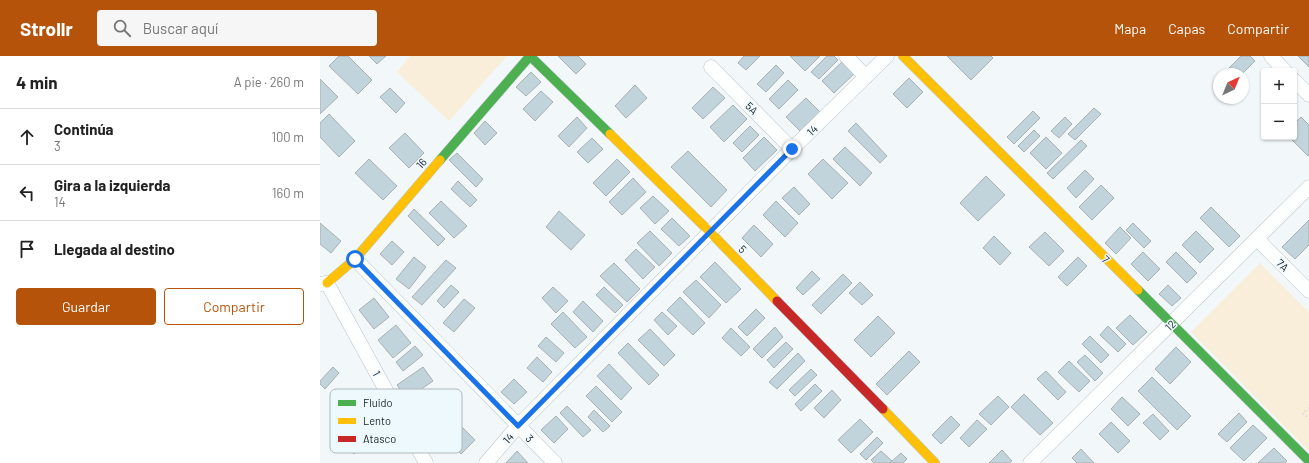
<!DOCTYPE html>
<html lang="es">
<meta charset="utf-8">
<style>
body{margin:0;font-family:Barlow,sans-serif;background:#f6f6f6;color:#222}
.controls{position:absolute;right:12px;top:12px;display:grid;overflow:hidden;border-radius:4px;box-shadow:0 1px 3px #0004}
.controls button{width:36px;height:36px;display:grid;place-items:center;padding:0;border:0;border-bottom:1px solid #e0e0e0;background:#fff;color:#222;font:20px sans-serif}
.compass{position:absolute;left:893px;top:12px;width:36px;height:36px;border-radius:50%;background:#fff;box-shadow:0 1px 3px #0004;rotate:43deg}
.stop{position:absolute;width:12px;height:12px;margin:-9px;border:3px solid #1a73e8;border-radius:50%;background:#fff}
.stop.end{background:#1a73e8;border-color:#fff;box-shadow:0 1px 4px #0008}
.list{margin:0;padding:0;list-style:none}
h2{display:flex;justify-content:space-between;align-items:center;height:52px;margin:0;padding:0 16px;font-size:17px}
h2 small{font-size:13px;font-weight:400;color:#767676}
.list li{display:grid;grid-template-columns:26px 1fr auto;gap:12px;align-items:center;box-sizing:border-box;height:56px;padding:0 16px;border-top:1px solid #e0e0e0}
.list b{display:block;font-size:15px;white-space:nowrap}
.list p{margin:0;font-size:13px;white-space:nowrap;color:#767676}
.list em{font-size:13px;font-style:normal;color:#767676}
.actions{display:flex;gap:8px;padding:12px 16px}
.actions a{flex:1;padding:9px 0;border:1px solid #b45309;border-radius:4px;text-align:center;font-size:14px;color:#b45309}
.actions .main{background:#b45309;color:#fff}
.icon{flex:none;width:22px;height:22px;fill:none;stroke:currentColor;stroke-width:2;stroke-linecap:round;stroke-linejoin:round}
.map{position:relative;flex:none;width:989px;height:407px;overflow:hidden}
header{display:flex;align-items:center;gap:24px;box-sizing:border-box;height:56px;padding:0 20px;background:#b45309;color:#fff}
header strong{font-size:19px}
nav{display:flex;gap:22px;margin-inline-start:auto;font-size:14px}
.search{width:280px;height:36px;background:#f6f6f6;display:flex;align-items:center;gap:10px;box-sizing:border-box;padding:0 14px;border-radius:4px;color:#767676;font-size:15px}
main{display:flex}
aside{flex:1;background:#fff}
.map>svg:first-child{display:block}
.green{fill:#f8eed9}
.building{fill:#c1d3db;stroke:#a9b0b4}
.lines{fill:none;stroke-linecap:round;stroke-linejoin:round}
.street-casing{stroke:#bac2c5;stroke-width:15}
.fast-casing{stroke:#bac2c5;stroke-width:10}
.slow-casing{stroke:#bac2c5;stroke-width:10}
.jam-casing{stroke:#bac2c5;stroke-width:10}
.path{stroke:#d8d9db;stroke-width:2.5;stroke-dasharray:1 3;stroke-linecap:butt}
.street{stroke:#fdfefe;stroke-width:14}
.fast{stroke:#4caf50;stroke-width:9}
.slow{stroke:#ffc107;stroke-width:9}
.jam{stroke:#c62828;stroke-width:9}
.route{stroke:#1a73e8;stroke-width:5}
.labels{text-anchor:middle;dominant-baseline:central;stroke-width:3;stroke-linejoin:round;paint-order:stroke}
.street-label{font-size:11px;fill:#172126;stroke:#eef9fe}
.key{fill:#eef9fe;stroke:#aeb8bd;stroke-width:1}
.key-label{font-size:11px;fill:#172126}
</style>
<header>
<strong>Strollr</strong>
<div class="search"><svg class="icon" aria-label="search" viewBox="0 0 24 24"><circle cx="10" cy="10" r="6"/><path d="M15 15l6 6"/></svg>Buscar aquí</div>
<nav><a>Mapa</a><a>Capas</a><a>Compartir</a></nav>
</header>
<main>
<aside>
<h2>4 min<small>A pie · 260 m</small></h2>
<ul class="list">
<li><svg class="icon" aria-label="ahead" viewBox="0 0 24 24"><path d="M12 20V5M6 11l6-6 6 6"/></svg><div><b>Continúa</b><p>3</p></div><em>100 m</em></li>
<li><svg class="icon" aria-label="left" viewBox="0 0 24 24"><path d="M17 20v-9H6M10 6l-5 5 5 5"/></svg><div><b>Gira a la izquierda</b><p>14</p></div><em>160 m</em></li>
<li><svg class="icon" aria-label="arrive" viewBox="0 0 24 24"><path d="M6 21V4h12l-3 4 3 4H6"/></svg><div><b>Llegada al destino</b></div></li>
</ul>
<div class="actions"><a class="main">Guardar</a><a>Compartir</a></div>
</aside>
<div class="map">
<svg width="989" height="407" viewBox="0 0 989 407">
<rect width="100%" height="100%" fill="#f2f8fa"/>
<!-- green -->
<path class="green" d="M90,0H187L129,65L77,16Z
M940,207L989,256V395L871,276Z"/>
<!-- building -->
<path class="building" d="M19,0H28L52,24L38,38L9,10Z
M49,0H66L57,8Z
M238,0H258L266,8L256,18Z
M424,0H440L426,14L418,7Z
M470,0H500L485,15Z
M507,0H514L518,4L499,23L491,16Z
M627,0H671L673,2L651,24Z
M921,0H930L935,5L922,18H911L907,14Z
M978,0H989V11Z
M523,5L535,17L514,37L502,25Z
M456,9L464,17L446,36L437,28Z
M211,16L221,26L206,40L196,31Z
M589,22L603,36L587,52L573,38Z
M0,23L18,41L0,58Z
M468,24L478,34L459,53L449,43Z
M315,29L327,42L306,62L295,50Z
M393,31L405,42L383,63L372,52Z
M70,32L85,47L76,57L60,41Z
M221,35L233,46L215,65L203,53Z
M486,42L500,56L480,75L466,61Z
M413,49L427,63L404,86L390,71Z
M774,52L781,58L755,84L748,78Z
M713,55L720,62L694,88L687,81Z
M9,58L35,85L19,101L0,81V67Z
M257,61L267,72L249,91L238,80Z
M745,61L752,68L739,82L731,75Z
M981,61L989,69V99L988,100L969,81H974V68Z
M165,65L177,77L165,89L154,77Z
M536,67L567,100L560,107L528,75Z
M430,70L439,79L422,96L413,87Z
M714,74L720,80L704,96L698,90Z
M85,77L104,97L89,112L69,92Z
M444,81L457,94L435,115L423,102Z
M726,81L742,97L726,113L710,97Z
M272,82L283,93L268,107L257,96Z
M761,84L767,90L733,123L727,117Z
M525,91L552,117L540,130L513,103Z
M368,95L407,134L391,151L351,111Z
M137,97L163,123L156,131L129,104Z
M49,103L77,130L63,144L35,117Z
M297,103L310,116L286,140L273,127Z
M503,103L528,127L512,143L488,118Z
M765,114L774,123L756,142L747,132Z
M666,120L685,139L658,165L640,147Z
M313,122L326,136L302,159L289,146Z
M138,125L157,144L150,151L131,133Z
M781,129L794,142L772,164L759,151Z
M474,131L490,148L479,159L462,142Z
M333,140L349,155L335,168L320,152Z
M121,145L147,170L134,182L109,157Z
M456,145L478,167L465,181L443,159Z
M891,151L920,180L909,191L880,162Z
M94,153L125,183L118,190L88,160Z
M239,155L265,179L251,194L226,171Z
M352,162L370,180L359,190L341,173Z
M989,164V189L975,203L962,191Z
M0,167L21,185L11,197L0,188Z
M813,167L831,185L824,192L806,174Z
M434,169L453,188L441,201L422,182Z
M800,171L811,182L796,198L785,187Z
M330,175L352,197L339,210L317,187Z
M876,175L894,193L880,207L862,189Z
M725,176L744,195L729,210L709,191Z
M674,180L691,197L680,209L663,192Z
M72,185L84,196L72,209L60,198Z
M316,193L335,211L323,223L305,204Z
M823,196L840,213L828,225L811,208Z
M856,196L877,217L867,227L846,206Z
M94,201L106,211L89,233L76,223Z
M758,201L767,210L747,230L738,221Z
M126,204L136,212L102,249L92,241Z
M395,206L421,233L406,247L380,221Z
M294,207L320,233L307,246L280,220Z
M492,215L500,223L483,239L476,232Z
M523,218L532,227L501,258L492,249Z
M376,224L401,249L389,262L363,236Z
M540,226L553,239L542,249L529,237Z
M131,229L139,236L124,252L117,245Z
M848,229L861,242L852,250L839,238Z
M233,231L248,245L236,257L222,242Z
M284,231L303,249L295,257L276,239Z
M360,241L385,267L373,279L347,254Z
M54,242L69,261L54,273L39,254Z
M144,243L155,252L134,276L123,267Z
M263,245L283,265L273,276L253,256Z
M436,253L445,262L427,280L418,271Z
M243,256L267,281L255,292L231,268Z
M342,256L357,270L348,279L334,264Z
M810,259L827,276L813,289L796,272Z
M558,260L575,277L551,301L534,284Z
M76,269L91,287L73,302L58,284Z
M788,270L806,288L798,296L780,279Z
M455,271L463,281L442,302L433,293Z
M411,272L430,291L421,300L402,282Z
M330,273L355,299L344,310L318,284Z
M770,280L789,299L781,307L762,288Z
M226,281L244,297L236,306L218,290Z
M466,286L473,293L454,312L447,304Z
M308,287L339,319L329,329L298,297Z
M95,290L103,299L83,315L76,306Z
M856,291L871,306L850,328L835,313Z
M589,295L600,306L567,339L556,328Z
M478,297L485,305L457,333L449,326Z
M765,299L783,317L775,325L757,306Z
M217,301L232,316L223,326L207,312Z
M749,305L770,325L759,336L738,316Z
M289,308L312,332L301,344L277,320Z
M13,311L19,317L5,333L0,328V325Z
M103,311L113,325L87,343L77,329Z
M491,313L497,319L475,340L469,334Z
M726,315L746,336L738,344L717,323Z
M832,321L871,360L857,374L818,335Z
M194,323L207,336L194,348L181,336Z
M495,328L502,335L481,355L475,348Z
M276,330L302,356L292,366L266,340Z
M512,334L521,344L504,362L494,352Z
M704,338L733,367L720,379L691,351Z
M678,340L689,351L671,369L659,358Z
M802,341L820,358L808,370L791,353Z
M247,350L271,374L263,381L240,357Z
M274,354L290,370L283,376L268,361Z
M48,356L63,372L34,398L20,382Z
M919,357L927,366L907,386L898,378Z
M833,358L849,375L840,384L823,367Z
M236,360L248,373L234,387L221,374Z
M631,360L640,369L621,388L612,379Z
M133,362L155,384L141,398L119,376Z
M540,363L553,376L531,397L518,384Z
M657,364L667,373L649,391L640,382Z
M791,366L810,385L798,397L779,378Z
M933,369L947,382L924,405L910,392Z
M557,381L563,387L546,404L540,398Z
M954,392L967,405L965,407H938Z
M761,393L774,407H757L752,402Z
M682,394L692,405L689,407H669Z
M197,395L208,407H186Z
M561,395L572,405L570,407H554L551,404Z
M581,397L587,403L583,407H570Z"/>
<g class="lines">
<defs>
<path id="street" d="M526,0L546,21
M951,0L965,15
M391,11L472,93
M974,24L989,39
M937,183L989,235
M35,203L235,407
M0,228L7,227L106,407
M166,407L198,370L472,93L567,0
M710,407L989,131"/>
<path id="fast" d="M120,104L210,0L290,78
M818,234L989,405"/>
<path id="slow" d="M583,0L818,234
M290,78L390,176L457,245
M7,227L35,203L120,104
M563,353L615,407"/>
<path id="jam" d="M457,245L563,353"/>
</defs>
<!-- street casing -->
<use href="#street" class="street-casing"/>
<!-- fast casing -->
<use href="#fast" class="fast-casing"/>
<!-- slow casing -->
<use href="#slow" class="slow-casing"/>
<!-- jam casing -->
<use href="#jam" class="jam-casing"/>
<!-- path -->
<path class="path" d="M989,352L983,357L989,363"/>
<!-- street -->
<use href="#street" class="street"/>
<!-- fast -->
<use href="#fast" class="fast"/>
<!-- slow -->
<use href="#slow" class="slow"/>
<!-- jam -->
<use href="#jam" class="jam"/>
</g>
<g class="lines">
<!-- route -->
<path class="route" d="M35,203L198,370L472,93"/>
</g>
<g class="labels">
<!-- street labels -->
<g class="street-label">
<text transform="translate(432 52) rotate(45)">5A</text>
<text transform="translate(492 74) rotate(-44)">14</text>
<text transform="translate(101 107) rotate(-49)">16</text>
<text transform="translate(423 193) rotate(46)">5</text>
<text transform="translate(786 203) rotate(45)">7</text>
<text transform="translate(963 209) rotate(44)">7A</text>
<text transform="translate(850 269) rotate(-45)">12</text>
<text transform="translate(57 317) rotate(61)">1</text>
<text transform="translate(188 382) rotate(-48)">14</text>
<text transform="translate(210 382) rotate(45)">3</text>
</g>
</g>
<!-- legend -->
<rect x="10" y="333" width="132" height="64" rx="6" class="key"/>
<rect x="18" y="344" width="18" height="6" fill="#4caf50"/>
<rect x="18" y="362" width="18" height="6" fill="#ffc107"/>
<rect x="18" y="380" width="18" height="6" fill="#c62828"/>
<g class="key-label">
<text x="43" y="351">Fluido</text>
<text x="43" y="369">Lento</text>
<text x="43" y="387">Atasco</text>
</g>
</svg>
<div class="controls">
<button>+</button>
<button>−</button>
</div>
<svg class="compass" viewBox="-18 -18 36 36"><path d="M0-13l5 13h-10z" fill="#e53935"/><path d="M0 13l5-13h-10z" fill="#767676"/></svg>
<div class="stop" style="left:35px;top:203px"></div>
<div class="stop end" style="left:472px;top:93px"></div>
</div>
</main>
